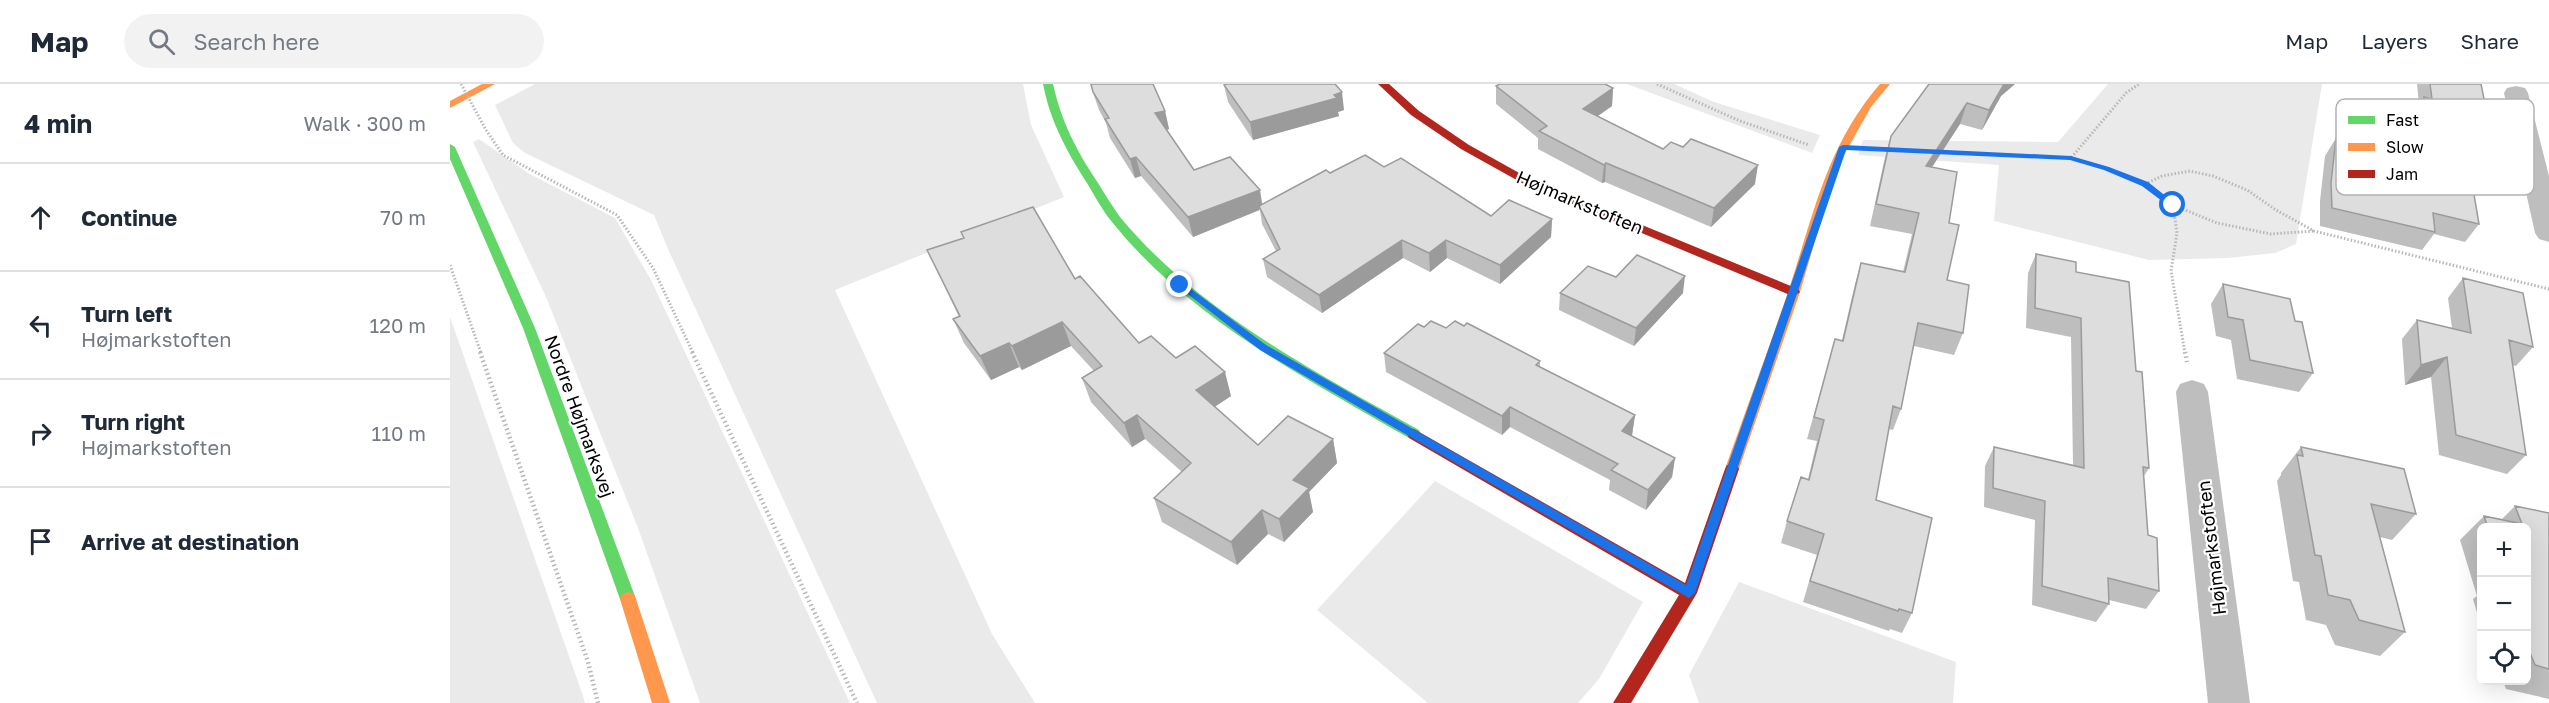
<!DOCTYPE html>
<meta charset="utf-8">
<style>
body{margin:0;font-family:"Golos Text",sans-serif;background:#f2f2f3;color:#1f2937}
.controls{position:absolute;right:18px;bottom:18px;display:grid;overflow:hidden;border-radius:9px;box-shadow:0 6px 24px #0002}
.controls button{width:54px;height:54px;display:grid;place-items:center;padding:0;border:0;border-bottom:2px solid #e0e1e3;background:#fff;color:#1f2937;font:30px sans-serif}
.stop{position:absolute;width:18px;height:18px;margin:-14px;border:4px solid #1a73e8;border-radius:50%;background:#fff}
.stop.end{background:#1a73e8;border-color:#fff;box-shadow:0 2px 6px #0008}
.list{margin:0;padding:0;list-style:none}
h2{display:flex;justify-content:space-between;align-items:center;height:78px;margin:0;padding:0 24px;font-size:26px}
h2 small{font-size:20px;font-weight:400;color:#747a83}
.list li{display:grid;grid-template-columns:39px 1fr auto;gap:18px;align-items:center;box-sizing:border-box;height:108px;padding:0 24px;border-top:2px solid #e0e1e3}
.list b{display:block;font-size:22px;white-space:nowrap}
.list p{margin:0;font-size:20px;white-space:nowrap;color:#747a83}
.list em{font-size:20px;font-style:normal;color:#747a83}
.icon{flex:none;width:33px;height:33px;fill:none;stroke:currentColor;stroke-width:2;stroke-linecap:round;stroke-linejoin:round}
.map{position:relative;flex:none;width:2099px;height:619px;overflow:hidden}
header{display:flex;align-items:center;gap:36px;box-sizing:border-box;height:84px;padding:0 30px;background:#fff;border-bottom:2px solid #e0e1e3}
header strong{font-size:28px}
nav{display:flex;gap:33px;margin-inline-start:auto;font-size:21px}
.search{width:420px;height:54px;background:#f2f2f3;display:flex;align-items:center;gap:15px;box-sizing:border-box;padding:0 21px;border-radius:33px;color:#747a83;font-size:22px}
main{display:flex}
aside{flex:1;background:#fff}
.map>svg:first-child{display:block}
.green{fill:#eaeaea}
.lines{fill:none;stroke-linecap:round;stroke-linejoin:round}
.path-far1{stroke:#b8b8b8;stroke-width:3;stroke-dasharray:1.5 2;stroke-linecap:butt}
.path{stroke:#b8b8b8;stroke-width:4.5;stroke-dasharray:1.5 3;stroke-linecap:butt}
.street{fill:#bebebe;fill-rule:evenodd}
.fast{fill:#63d668;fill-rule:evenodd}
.slow{fill:#ff974d;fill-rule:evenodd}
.jam{fill:#b3261e;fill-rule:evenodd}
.path-bridge{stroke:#b8b8b8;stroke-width:3;stroke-dasharray:1.5 2;stroke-linecap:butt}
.wall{fill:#bebebe}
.shaded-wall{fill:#9b9b9b}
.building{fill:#ddd;stroke:#9b9b9b;stroke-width:1.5}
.route{fill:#1a73e8}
.labels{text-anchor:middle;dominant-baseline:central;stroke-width:4.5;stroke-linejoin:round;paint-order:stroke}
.street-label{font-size:18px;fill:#000;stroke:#fff}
.key{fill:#fff;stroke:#b2b2b2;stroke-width:1.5}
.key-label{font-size:16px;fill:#000}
</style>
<header>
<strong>Map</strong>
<div class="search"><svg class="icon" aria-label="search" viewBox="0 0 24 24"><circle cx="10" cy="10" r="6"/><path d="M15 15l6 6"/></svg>Search here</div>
<nav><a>Map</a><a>Layers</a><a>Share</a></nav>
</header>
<main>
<aside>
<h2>4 min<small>Walk · 300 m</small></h2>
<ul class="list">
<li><svg class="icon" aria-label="ahead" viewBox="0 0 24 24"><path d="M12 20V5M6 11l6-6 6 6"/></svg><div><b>Continue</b></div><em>70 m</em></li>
<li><svg class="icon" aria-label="left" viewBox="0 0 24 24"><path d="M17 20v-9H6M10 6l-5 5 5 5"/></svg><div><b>Turn left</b><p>Højmarkstoften</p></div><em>120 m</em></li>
<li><svg class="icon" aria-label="right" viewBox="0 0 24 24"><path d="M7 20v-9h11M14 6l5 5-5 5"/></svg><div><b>Turn right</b><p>Højmarkstoften</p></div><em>110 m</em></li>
<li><svg class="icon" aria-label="arrive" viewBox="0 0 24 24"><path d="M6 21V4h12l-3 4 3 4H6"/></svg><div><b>Arrive at destination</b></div></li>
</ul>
</aside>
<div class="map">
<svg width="2099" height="619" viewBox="0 0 2099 619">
<rect width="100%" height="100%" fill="#fff"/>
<!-- green -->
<path class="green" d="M85,0H573L581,41L614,113L385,206L542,550L585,619H427L218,165L204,131L75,69L63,59L45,21Z
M1177,0H1224L1264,18L1370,51L1362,69Z
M1658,0H1872L1846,160L1825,169L1778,174L1699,176L1544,137L1549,81L1408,71L1413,56L1608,58Z
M29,55L78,89L165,134L201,196L400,619H250L188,444L96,213L23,58Z
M0,233L133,612L135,619H0Z
M985,397L1193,518L1149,595L1128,619H978L867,526Z
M1289,498L1506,578L1503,619H1249L1239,591Z"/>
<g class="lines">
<!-- path-far1 -->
<path class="path-far1" d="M1207,0L1290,37L1359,61
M36,46L53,71L167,131L203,184L243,269
M1426,65L1443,66
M1489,68L1621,74L1676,9L1689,0
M1621,74L1656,84L1695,100L1723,121L1727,149L1721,187L1735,269
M1695,100L1712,92L1740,87L1763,92L1797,106L1826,126L1864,147L2099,205
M1723,121L1767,139L1821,150L1864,147
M0,181L31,269"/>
<!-- path -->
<path class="path" d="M30,268L138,578L148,619
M242,268L407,619
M1735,268L1737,278"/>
<!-- street -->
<path class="street" d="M2066,2L2075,4L2078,9L2099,92V158L2089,155L2085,149L2054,9L2057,4Z
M1742,296L1754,300L1758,308L1800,619H1758L1726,308L1730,300Z"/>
<!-- fast -->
<path class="fast" d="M593,0H603C611,37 627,68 648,99C655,110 662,122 670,133C749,228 864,287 969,346L971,350L969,354H959C854,293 739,234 662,138C652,126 645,112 637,99C617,68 600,37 593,0Z
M0,60L5,63L85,244L186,515L184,520L178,522L172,520L170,515L73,244L0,75Z"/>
<!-- slow -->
<path class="slow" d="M32,0H45L0,24V17Z
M1430,0H1440L1421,23L1394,71L1374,126L1350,208L1289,385L1287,389H1277L1275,385C1296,326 1318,267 1338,208C1363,133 1376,62 1430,0Z
M178,508L184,510L186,515L220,619H202L170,515L172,510Z"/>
<!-- jam -->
<path class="jam" d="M928,0H939L969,27L1019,61L1080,95L1348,205L1350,208L1344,212L1340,211L1072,99L1011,65L961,31Z
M964,345L1235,499L1275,385L1277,381H1287L1289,385L1247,509L1181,619H1163L1229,511L959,354L957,350L959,346Z"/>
<!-- path-bridge -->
<path class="path-bridge" d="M11,0L36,46"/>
</g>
<!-- wall -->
<path class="wall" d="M640,0H703L715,27L719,45L717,46L744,86L812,120L880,89L934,83L1041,132L1102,135L1101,153L1050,200L997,174L980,188L953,174L872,229L817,193L813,175L826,167L812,140L810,126L743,153L691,92L685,94L660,54L656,39L649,26Z
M1479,0H1565L1551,12L1532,46L1510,40L1482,83L1499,139L1497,196L1513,249L1504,271L1464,262L1451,325L1443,346L1439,345L1426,416L1462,529L1452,549L1440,545L1439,547L1353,518L1367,471L1331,459L1337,437L1358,395L1367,357L1357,355L1385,255L1392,256L1405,200L1411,179L1453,188L1462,150L1420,142L1435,73L1441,52Z
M1967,0H2031L2049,88L2036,106L2022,103L2029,140L2015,158L1984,150L1972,166L1870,142V117L1875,72L1886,54L1943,67V64L1955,47L1965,49L1962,30L1969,20Z
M774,1L894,26L888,28L889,32L803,56L778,18Z
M1046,2L1163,4L1162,22L1148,32L1213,65L1305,100L1261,143L1155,98L1152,99L1088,65V54L1046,20Z
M511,148L625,195L689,259L726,274L781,312L765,323L808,361L883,355L887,379L859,408L863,428L834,458L818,450L787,481L712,438L704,414L732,388L695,355L682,363L641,318L632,294L644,287L621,262L572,286L569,283L541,296L514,259L503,235L509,233L477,166L513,154Z
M1586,170L1626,188L1686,287L1699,384L1694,392L1698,451L1709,507L1696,525L1659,516V520L1646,538L1582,521L1585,436L1534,423L1535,382L1544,363L1623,381L1621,253L1576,244L1578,189Z
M1166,193L1233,209L1184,262L1109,226L1110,209Z
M2013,194L2083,263L2066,282L2062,281L2076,371L2057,390L1989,371L1981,293L1955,301L1952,255L1967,236L2002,244L1998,214Z
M1773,200L1845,237L1863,289L1849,308L1787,295L1781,256L1766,252L1761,220Z
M1014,242L1090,277V283L1185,331L1182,352L1225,374L1222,393L1196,426L1159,406L1160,396L1060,343L1052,351L936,288L934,269L974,243L996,244Z
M1851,363L1966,430L1942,456L1930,453L1955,548L1930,572L1885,561L1876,541L1856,536L1849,498L1843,497L1827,397L1831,391V389Z
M2065,422L2099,429V615L2056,605L2053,597H2076V444H2031V542L2023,515L2027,512L2010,456L2034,432L2052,435Z"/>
<!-- shaded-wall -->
<path class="shaded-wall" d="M1554,0H1565L1551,12L1532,46L1539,26Z
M1163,4L1162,22L1132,43L1133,25Z
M892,8L894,26L888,28L889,32L803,56L800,38Z
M1517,19L1510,40L1469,103L1476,82Z
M715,27L719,45L710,48L705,29Z
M686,73L691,92L685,94L680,75Z
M1156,79L1155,98L1152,99L1154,81Z
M1308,81L1305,100L1261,143L1264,124Z
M810,106L813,125L809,122V126L743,153L738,133Z
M1102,135L1101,153L1050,200V181Z
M952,156L953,174L872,229L869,211Z
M996,156L997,174L980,188L979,169Z
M1235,192L1233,209L1184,262L1186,244Z
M612,238L621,262L572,286L562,262Z
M559,259L569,283L541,296L530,272Z
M1997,273L1981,293L1955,301L1971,281Z
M775,288L781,312L753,330L746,306Z
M1060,323V343L1052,351V332Z
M687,331L695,355L682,363L674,339Z
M1185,331L1182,351L1169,366L1172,347Z
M883,355L887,379L859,408L863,428L834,458L829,435L843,396Z
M1225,374L1222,393L1196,426L1198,406Z
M812,426L818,450L787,481L781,458Z"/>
<!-- building -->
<path class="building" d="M641,0H703L715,27L705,29L744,86L780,73L810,106L738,133L686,73L680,75L655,35L659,34L643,8Z
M777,0H885L892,8L884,11L887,14L800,38L774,1Z
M1050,0H1155L1163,4L1133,25L1213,65L1221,58L1233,63L1241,55L1308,81L1264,124L1156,79L1154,81L1089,47L1097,42L1046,2Z
M1479,0H1554L1539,26L1517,19L1476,82L1507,88L1499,139L1509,141L1497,196L1519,201L1513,249L1468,239L1451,325L1443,322L1426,416L1482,434L1462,529L1449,525L1448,527L1360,497L1374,450L1337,437L1351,393L1359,396L1374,336L1364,333L1385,255L1393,257L1411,179L1455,188L1469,129L1426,120L1441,52Z
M1980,0H2031L2049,88L2019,81L2029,140L1983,129L1985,148L1882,124L1881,99L1886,54L1957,70L1955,47L1980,52L1974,13L1982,15Z
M915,71L934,83L951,74L1041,132L1059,116L1102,135L1050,181L996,156L979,169L952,156L869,211L813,175L830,165L809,122L876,86L880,89Z
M583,123L625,195L630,192L689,259L701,252L726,274L745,262L775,288L746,306L808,361L838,332L883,355L843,396L859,404L829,435L812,426L781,458L704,414L741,379L687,331L674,339L632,294L652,282L612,238L562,262L559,259L530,272L503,235L510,232L477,166L514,154L511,148Z
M1586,170L1626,178V188L1679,198L1686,287L1692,288L1699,384L1693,383L1698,451L1707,454L1709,507L1658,494L1659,520L1592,502L1595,417L1543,404L1544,363L1634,384L1631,234L1585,224Z
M1187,171L1235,192L1186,244L1110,209L1138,182L1166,193Z
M2013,194L2073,209L2083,263L2059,256L2076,371L2006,351L1997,273L1971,281L1967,236L2021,249Z
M1773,200L1840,215L1845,237L1852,238L1863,289L1800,276L1793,236L1778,233Z
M981,237L996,244L1005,237L1014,242L1017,239L1090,277L1086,281L1185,331L1172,347L1225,374L1198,406L1161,386L1168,380L1060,323L1052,332L934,269L968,240L974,243Z
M1851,363L1954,385L1966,430L1921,420L1955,548L1909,536L1900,516L1878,511L1871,472L1865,471L1847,371L1853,372Z
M2065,422L2099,429V585L2085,581L2078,564H2076V444H2038L2034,432L2072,440Z"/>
<!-- route -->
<path class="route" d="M1393,61L1621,72L1659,83L1698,98L1727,121L1720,123L1692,102L1654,86L1620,76L1396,66L1245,509L1239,514L810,266L726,201L733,199L816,261L1236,501L1389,63Z"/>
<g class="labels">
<!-- street labels -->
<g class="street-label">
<text transform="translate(1130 118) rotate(23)">Højmarkstoften</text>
<text transform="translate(130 332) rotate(70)">Nordre Højmarksvej</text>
<text transform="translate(1761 464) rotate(-97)">Højmarkstoften</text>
</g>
</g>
<!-- legend -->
<rect x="1886" y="15" width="198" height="96" rx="9" class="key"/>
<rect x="1898" y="32" width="27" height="8" fill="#63d668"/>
<rect x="1898" y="59" width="27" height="8" fill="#ff974d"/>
<rect x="1898" y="86" width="27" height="8" fill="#b3261e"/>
<g class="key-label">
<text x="1936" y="42">Fast</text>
<text x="1936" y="69">Slow</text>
<text x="1936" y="96">Jam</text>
</g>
</svg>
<div class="controls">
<button>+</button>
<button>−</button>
<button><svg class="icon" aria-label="locate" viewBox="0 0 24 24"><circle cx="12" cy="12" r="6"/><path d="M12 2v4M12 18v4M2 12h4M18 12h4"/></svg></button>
</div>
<div class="stop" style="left:1723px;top:121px"></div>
<div class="stop end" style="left:730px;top:201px"></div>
</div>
</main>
